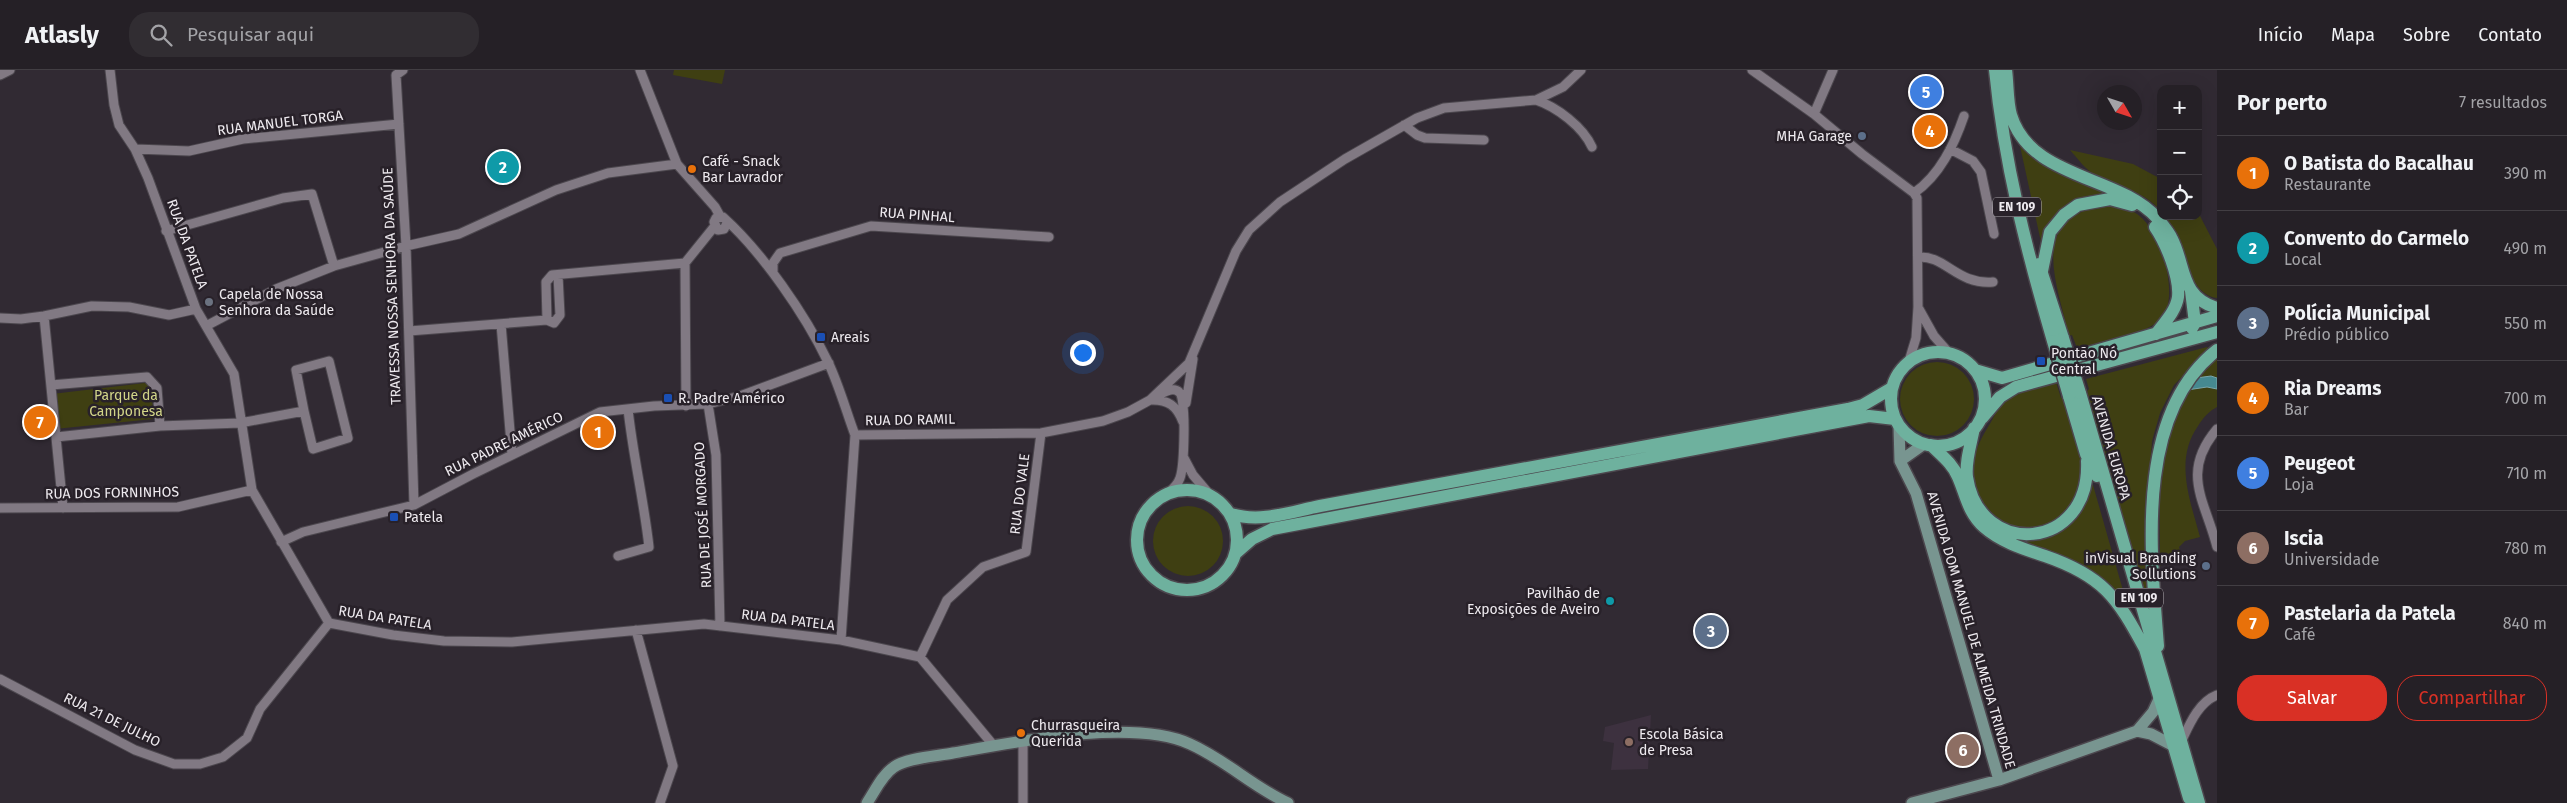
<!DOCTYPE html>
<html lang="pt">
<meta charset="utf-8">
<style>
body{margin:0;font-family:"Fira Sans",sans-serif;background:#312d32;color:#f1f3f6}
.controls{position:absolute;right:15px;top:15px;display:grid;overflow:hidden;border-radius:10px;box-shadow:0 5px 20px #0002}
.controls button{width:45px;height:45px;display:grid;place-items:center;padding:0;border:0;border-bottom:1px solid #423e43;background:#252026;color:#f1f3f6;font:25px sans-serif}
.compass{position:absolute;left:2097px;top:15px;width:45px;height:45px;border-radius:50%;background:#252026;box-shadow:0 5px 20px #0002;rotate:129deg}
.you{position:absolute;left:1082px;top:282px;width:18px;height:18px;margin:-12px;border:4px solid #fff;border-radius:50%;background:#1a73e8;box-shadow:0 0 0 8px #1a73e833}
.badge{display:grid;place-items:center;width:32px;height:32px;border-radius:50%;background:#d93025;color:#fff;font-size:16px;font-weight:700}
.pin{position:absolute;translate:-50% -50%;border:2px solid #fff;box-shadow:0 1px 5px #0006}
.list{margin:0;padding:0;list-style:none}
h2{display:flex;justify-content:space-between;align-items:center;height:65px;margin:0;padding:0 20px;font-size:21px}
h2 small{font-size:16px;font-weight:400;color:#a3a3a7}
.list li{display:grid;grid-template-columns:32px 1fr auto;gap:15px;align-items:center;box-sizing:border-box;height:75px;padding:0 20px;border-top:1px solid #423e43}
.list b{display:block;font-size:19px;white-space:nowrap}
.list p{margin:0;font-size:16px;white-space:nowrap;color:#a3a3a7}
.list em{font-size:16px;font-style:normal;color:#a3a3a7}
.actions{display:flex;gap:10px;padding:15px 20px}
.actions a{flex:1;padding:11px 0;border:1px solid #d93025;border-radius:20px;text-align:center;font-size:18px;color:#d93025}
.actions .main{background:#d93025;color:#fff}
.icon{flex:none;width:28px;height:28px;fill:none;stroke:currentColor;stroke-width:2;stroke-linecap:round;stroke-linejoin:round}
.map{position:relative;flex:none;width:2217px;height:733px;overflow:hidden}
header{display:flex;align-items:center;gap:30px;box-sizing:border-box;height:70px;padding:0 25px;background:#252026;border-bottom:1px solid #423e43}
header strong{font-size:24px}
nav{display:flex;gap:28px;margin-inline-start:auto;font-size:18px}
.search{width:350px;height:45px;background:#312d32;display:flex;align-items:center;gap:12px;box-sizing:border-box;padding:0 18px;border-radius:20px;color:#a3a3a7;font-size:19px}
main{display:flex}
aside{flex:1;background:#252026}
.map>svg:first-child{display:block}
.built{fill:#3d313f}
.green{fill:#3f3f12}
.water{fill:#468990;stroke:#78a6ac}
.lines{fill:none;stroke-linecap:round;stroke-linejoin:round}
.street-casing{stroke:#4c474e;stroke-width:11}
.secondary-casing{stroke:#4c474e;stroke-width:14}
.primary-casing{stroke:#4c474e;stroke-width:15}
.street{stroke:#817983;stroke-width:9}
.secondary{stroke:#789590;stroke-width:11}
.primary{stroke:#6eb19e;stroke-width:12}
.primary-bridge-casing{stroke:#4c474e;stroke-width:15;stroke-linecap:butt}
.primary-bridge{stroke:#6eb19e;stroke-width:12}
.service-dot{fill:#5c6f8a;stroke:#282129;stroke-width:2}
.food-dot{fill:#e8710a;stroke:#282129;stroke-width:2}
.worship-dot{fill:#6b7280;stroke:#282129;stroke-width:2}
.transit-dot{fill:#1a4fb4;stroke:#282129;stroke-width:2}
.culture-dot{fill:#0f9aa8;stroke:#282129;stroke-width:2}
.education-dot{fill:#8d6e63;stroke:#282129;stroke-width:2}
.labels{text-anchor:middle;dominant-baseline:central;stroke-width:5;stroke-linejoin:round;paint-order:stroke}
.shield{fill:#282129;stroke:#b3aeb4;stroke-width:1}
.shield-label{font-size:12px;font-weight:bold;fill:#eeeaef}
.street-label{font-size:14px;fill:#eeeaef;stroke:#282129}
.poi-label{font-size:14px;fill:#eeeaef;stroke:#282129;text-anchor:start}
.park-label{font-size:14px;fill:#d2d588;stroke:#282129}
</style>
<header>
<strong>Atlasly</strong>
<div class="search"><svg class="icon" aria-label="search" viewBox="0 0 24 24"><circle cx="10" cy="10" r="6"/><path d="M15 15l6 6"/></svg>Pesquisar aqui</div>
<nav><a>Início</a><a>Mapa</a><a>Sobre</a><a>Contato</a></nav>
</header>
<main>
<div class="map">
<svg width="2217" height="733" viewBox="0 0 2217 733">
<rect width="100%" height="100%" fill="#312a33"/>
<!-- built -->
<path class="built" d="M1651,645L1648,699L1611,700L1614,673L1603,671L1605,657Z"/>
<!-- green -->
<path class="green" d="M674,0H725L722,14L673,5Z
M2018,67L2114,124C2075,123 2056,136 2041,172Z
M2070,80L2133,94L2161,109V141C2143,120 2118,118 2095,105C2086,100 2077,88 2070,80Z
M2109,134C2126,136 2141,143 2150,158C2164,177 2178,228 2162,248C2147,265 2100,272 2077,278L2072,265L2069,266C2056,209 2027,147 2109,134Z
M2198,142L2217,179V228C2186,225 2182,167 2165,146H2198Z
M2207,277L2209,279L2174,315L2160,343L2152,371L2149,412V543L2087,321L2089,319L2086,309Z
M2217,286V337C2209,341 2203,348 2198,356C2174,390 2190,430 2200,467L2185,471L2179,477L2181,484L2160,496C2160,413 2151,349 2217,286Z
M1900 329a37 37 0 1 1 74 0a37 37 0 1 1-74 0Z
M2056,312L2061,328H2064C2070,350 2080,375 2081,398C2082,417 2074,435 2059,448C2024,476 1978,446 1973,405C1971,386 1981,368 1991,352C1994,346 1998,338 2003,333C2017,321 2039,317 2056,312Z
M145,313L152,317L153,349L55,359L52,324Z
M2091,415H2093L2126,531L2102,508L2084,497L2012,469L2011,466C2058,470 2076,461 2091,415Z
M1153 471a35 35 0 1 1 70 0a35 35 0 1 1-70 0Z"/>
<!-- water -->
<path class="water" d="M2211,306L2217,308V319L2207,317L2187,320L2196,308Z"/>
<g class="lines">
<defs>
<path id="street" d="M110,0L114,35L119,55L135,79L148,108L196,239L234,304L252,420L329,553L393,565L444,571L512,572L704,554L841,570L920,587L994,676
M403,0L396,5L406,176L414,435
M640,0L677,94L715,137L720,146
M1752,0L1814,44L1862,84L1914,123L1917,128L1918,237L1916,268L1909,291
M0,5L10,0
M1536,30C1557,37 1583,57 1592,77
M1814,44L1833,0
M1404,55L1417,65L1425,68L1484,70
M135,79L189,81L243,69L399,54
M1950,79L1973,91L1981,102L1994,164
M1914,123C1940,105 1954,75 1964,46
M727,153L724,159L718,160L714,152L716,148L723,147C762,182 805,244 828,292C839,315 846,341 855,365L1041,363L1103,351L1128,342L1150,330L1189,293L1236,181L1249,160L1280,132L1345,89L1417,48L1444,38L1536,30L1563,17L1581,0
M166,161L283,128L312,124L334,196
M1918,187C1945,185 1957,215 1993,212
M773,203V193L780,183L871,156L1049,167
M1919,239L1934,266L1949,283
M44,246L63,438
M0,248L21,249L44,246L92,236L129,237L169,245L196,239
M547,250L554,253L560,245L558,205
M501,254L512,385
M206,256L276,219L334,196L406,176L459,164L556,120L608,103L677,94
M409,261L547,250L546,212L552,205L685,193
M51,315L147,307L157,318L160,356
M1161,324C1166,321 1174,317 1179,322C1187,328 1184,397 1180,408C1178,414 1173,419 1168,423
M1150,330C1168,329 1177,336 1183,352
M1186,333L1193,289
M708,334L716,385L720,556
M686,336L685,193L714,157
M2217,359C2180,403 2205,430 2217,477
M56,367L160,356L240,353L304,341L313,379L348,368L329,291L296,300L304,341
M1184,388L1193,405L1210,425
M0,438L178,437L252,420
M281,472L303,462L414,435L473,404L600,342L654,336L708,334L740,326L829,293
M618,486L649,477C644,431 633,386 628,339
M636,560L673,696L660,733
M841,570L855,365
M920,587L947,530L983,497L1026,482L1041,363
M0,609L135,680L174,694H200L223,687L247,668L260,639L329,553
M2182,670C2190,653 2199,632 2217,625
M1023,733V671"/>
<path id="secondary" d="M1899,356L1900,391L1916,423L1999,710
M1900,391L1924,374
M2137,661L2151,664L2174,676
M867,733C875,721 882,705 894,697C906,688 938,686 953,683C1015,672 1133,648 1190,674C1226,690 1253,717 1288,733
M1912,733L1999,710L2137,661L2153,642L2159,629"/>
<path id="primary" d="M1995,0C2004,93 2027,182 2053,271
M2006,0C2008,14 2007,31 2011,45C2030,109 2119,105 2157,148C2162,154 2169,162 2172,169C2186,197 2180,227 2217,238
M2155,157C2166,173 2180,207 2178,227C2176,241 2164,253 2156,264
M2039,194L2063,268
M2042,201L2050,162L2064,145L2078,135L2110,129L2132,135
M2191,221L2195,253L2192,258
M1891 329a47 47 0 1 1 94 0a47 47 0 1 1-94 0Z
M1975,300L2002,308L2217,246
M2080,323L2199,733
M2069,326L2086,384L2097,406
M1982,348L2000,327L2016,317L2217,262
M1974,358C1971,374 1965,391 1967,407C1979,489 2091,482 2087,391
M1931,375C1941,385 1953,394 1958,407C1966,425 1968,443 1984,457C2001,472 2024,479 2045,486C2103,506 2117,527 2145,579
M1137 470a50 50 0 1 1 100 0a50 50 0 1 1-100 0Z
M1231,444C1261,453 1290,442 1320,436L1848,339L1863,335L1892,318
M1236,483L1252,469L1272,459L1869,346L1895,349
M2143,572L2189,728
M2158,576C2151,483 2134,345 2217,280"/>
</defs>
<!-- street casing -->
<use href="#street" class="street-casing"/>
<!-- secondary casing -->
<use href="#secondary" class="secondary-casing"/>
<!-- primary casing -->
<use href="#primary" class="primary-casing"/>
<!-- street -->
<use href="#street" class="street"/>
<!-- secondary -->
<use href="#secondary" class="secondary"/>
<!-- primary -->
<use href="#primary" class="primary"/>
<defs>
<path id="primary-bridge" d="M2063,268L2080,323
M2053,271L2069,326"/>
</defs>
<!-- primary-bridge casing -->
<use href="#primary-bridge" class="primary-bridge-casing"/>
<!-- primary-bridge -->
<use href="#primary-bridge" class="primary-bridge"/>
</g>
<!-- markers -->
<g class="service-dot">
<circle cx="1862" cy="66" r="5"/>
<circle cx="2206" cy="496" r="5"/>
</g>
<g class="food-dot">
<circle cx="692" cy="99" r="5"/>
<circle cx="1021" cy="663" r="5"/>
</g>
<circle class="worship-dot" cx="209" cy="232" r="5"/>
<g class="transit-dot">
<rect x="816" y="262" width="10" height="10" rx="2.5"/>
<rect x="2036" y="286" width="10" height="10" rx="2.5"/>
<rect x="663" y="323" width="10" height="10" rx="2.5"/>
<rect x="389" y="442" width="10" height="10" rx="2.5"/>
</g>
<circle class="culture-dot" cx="1610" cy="531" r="5"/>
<circle class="education-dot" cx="1629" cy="672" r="5"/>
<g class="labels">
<!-- shield labels -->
<g class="shield">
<rect x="1993" y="127.5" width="48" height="19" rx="4"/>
<rect x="2115" y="518.5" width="48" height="19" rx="4"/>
</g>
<g class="shield-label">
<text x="2017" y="137">EN 109</text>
<text x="2139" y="528">EN 109</text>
</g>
<!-- street labels -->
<g class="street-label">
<text transform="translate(280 53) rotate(-7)">RUA MANUEL TORGA</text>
<text transform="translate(917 145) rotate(4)">RUA PINHAL</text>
<text transform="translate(187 174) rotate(70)">RUA DA PATELA</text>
<text transform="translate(392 216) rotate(-92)">TRAVESSA NOSSA SENHORA DA SAÚDE</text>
<text transform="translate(910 350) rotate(-1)">RUA DO RAMIL</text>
<text transform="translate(504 374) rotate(-26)">RUA PADRE AMÉRICO</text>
<text transform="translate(2111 378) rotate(74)">AVENIDA EUROPA</text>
<text transform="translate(112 423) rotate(-1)">RUA DOS FORNINHOS</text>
<text transform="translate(1020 424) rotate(-83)">RUA DO VALE</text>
<text transform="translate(703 445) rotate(-93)">RUA DE JOSÉ MORGADO</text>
<text transform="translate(385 548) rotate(9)">RUA DA PATELA</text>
<text transform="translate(788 550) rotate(7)">RUA DA PATELA</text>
<text transform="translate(1971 560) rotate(74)">AVENIDA DOM MANUEL DE ALMEIDA TRINDADE</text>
<text transform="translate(112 650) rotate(26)">RUA 21 DE JULHO</text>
</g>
<!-- poi labels -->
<g class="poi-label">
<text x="1852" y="66" text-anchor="end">MHA Garage</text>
<text x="702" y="91">Café - Snack<tspan x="702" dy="16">Bar Lavrador</tspan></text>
<text x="219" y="224">Capela de Nossa<tspan x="219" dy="16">Senhora da Saúde</tspan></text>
<text x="831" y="267">Areais</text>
<text x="2051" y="283">Pontão Nó<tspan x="2051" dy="16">Central</tspan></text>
<text x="678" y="328">R. Padre Américo</text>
<text x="404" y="447">Patela</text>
<text x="2196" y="488" text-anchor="end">inVisual Branding<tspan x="2196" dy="16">Sollutions</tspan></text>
<text x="1600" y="523" text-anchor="end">Pavilhão de<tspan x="1600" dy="16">Exposições de Aveiro</tspan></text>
<text x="1031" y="655">Churrasqueira<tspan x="1031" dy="16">Querida</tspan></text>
<text x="1639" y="664">Escola Básica<tspan x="1639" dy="16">de Presa</tspan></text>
</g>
<!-- park labels -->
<g class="park-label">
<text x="126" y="325">Parque da<tspan x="126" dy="16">Camponesa</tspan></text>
</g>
</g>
</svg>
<div class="controls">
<button>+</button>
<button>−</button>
<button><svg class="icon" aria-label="locate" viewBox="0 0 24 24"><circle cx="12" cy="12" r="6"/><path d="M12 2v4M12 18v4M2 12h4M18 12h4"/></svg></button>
</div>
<svg class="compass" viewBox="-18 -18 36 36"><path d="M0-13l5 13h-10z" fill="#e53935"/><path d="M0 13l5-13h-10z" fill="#a3a3a7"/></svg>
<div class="you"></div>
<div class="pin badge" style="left:598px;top:362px;background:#e8710a">1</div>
<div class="pin badge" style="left:503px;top:97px;background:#0f9aa8">2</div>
<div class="pin badge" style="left:1711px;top:561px;background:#5c6f8a">3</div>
<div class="pin badge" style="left:1930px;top:61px;background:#e8710a">4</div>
<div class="pin badge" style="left:1926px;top:22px;background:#3f7fe0">5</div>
<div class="pin badge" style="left:1963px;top:680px;background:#8d6e63">6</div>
<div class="pin badge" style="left:40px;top:352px;background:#e8710a">7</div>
</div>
<aside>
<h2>Por perto<small>7 resultados</small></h2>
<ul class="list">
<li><span class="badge" style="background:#e8710a">1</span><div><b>O Batista do Bacalhau</b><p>Restaurante</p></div><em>390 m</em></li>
<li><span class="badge" style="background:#0f9aa8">2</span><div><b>Convento do Carmelo</b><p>Local</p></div><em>490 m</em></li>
<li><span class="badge" style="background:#5c6f8a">3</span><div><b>Polícia Municipal</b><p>Prédio público</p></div><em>550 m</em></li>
<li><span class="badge" style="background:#e8710a">4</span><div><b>Ria Dreams</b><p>Bar</p></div><em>700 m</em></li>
<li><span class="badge" style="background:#3f7fe0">5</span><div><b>Peugeot</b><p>Loja</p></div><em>710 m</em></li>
<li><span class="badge" style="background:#8d6e63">6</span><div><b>Iscia</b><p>Universidade</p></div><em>780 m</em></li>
<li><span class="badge" style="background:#e8710a">7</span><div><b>Pastelaria da Patela</b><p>Café</p></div><em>840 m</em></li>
</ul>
<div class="actions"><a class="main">Salvar</a><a>Compartilhar</a></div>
</aside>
</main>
